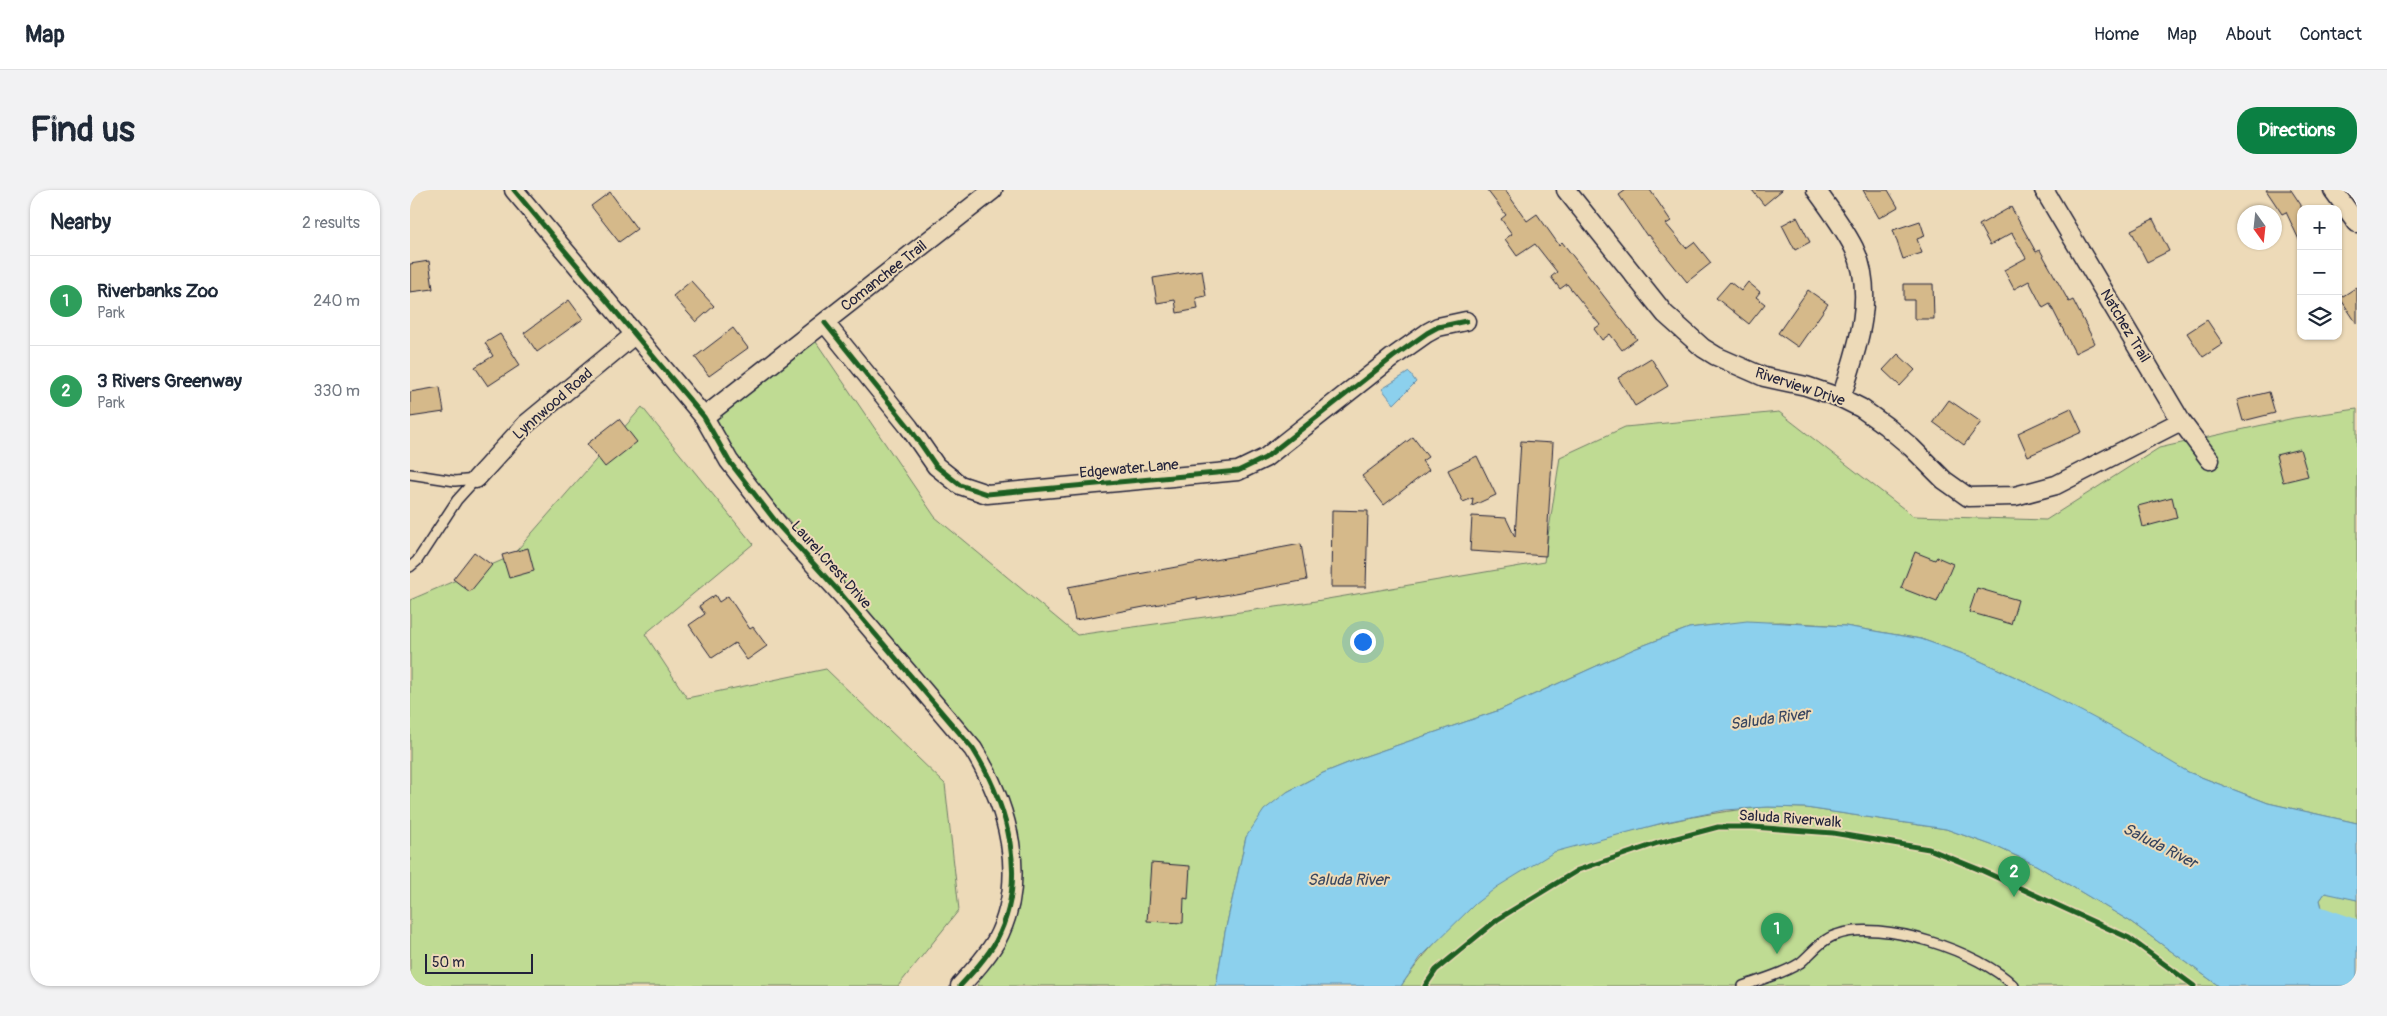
<!DOCTYPE html>
<meta charset="utf-8">
<style>
body{margin:0;font-family:Pangolin,sans-serif;background:#f2f2f3;color:#1f2937}
.controls{position:absolute;right:15px;top:15px;display:grid;overflow:hidden;border-radius:10px;box-shadow:0 1px 4px #0004}
.controls button{width:45px;height:45px;display:grid;place-items:center;padding:0;border:0;border-bottom:1px solid #e0e1e3;background:#fff;color:#1f2937;font:25px sans-serif}
.compass{position:absolute;left:1827px;top:15px;width:45px;height:45px;border-radius:50%;background:#fff;box-shadow:0 1px 4px #0004;rotate:165deg}
.scale{position:absolute;left:15px;bottom:12px;width:108px;box-sizing:border-box;padding-left:5px;border:2px solid #22223b;border-top:0;font-size:14px;line-height:18px;white-space:nowrap;color:#22223b;-webkit-text-stroke:4px #eddab8;paint-order:stroke}
.you{position:absolute;left:952px;top:451px;width:18px;height:18px;margin:-12px;border:4px solid #fff;border-radius:50%;background:#1a73e8;box-shadow:0 0 0 8px #1a73e833}
.badge{display:grid;place-items:center;width:32px;height:32px;border-radius:50%;background:#0b8043;color:#fff;font-size:16px;font-weight:700}
.pin{position:absolute;translate:-50% -41px;filter:drop-shadow(0 1px 2px #0008)}
.pin::after{content:'';position:absolute;top:26px;width:18px;height:15px;background:inherit;clip-path:polygon(0 0,100% 0,50% 100%)}
.list{margin:0;padding:0;list-style:none}
h2{display:flex;justify-content:space-between;align-items:center;height:65px;margin:0;padding:0 20px;font-size:21px}
h2 small{font-size:16px;font-weight:400;color:#747a83}
.list li{display:grid;grid-template-columns:32px 1fr auto;gap:15px;align-items:center;box-sizing:border-box;height:90px;padding:0 20px;border-top:1px solid #e0e1e3}
.list b{display:block;font-size:19px;white-space:nowrap}
.list p{margin:0;font-size:16px;white-space:nowrap;color:#747a83}
.list em{font-size:16px;font-style:normal;color:#747a83}
.icon{flex:none;width:28px;height:28px;fill:none;stroke:currentColor;stroke-width:2;stroke-linecap:round;stroke-linejoin:round}
.map{position:relative;flex:none;width:1947px;height:796px;overflow:hidden;border-radius:20px}
header{display:flex;align-items:center;gap:30px;box-sizing:border-box;height:70px;padding:0 25px;background:#fff;border-bottom:1px solid #e0e1e3}
header strong{font-size:24px}
nav{display:flex;gap:28px;margin-inline-start:auto;font-size:18px}
.intro{display:flex;align-items:center;justify-content:space-between;box-sizing:border-box;height:120px;padding:0 30px}
h1{margin:0;font-size:35px}
.button{padding:12px 22px;border-radius:20px;background:#0b8043;color:#fff;font-size:18px;font-weight:700}
main{display:flex;gap:30px;padding:0 30px}
aside{flex:1;background:#fff;border-radius:20px;box-shadow:0 1px 4px #0004}
.map>svg:first-child{display:block}
.green{fill:#bfdb93;stroke:#707e67}
.water{fill:#8cd0ed;stroke:#628aa6}
.lines{fill:none;stroke-linecap:round;stroke-linejoin:round}
.river{stroke:#8cd0ed;stroke-width:26}
.building{fill:#d5b98a;stroke:#22223b}
.service-casing{stroke:#22223b;stroke-width:12}
.minor-casing{stroke:#22223b;stroke-width:21}
.service{stroke:#eddab8;stroke-width:9}
.minor{stroke:#eddab8;stroke-width:18}
.cycleway-casing{stroke:#eddab8;stroke-width:8}
.cycleway{stroke:#1b5e20;stroke-width:5}
.labels{text-anchor:middle;dominant-baseline:central;stroke-width:4;stroke-linejoin:round;paint-order:stroke}
.street-label{font-size:15px;fill:#22223b;stroke:#eddab8}
.water-label{font-size:16px;font-style:italic;fill:#37455f;stroke:#eddab8}
</style>
<header>
<strong>Map</strong>
<nav><a>Home</a><a>Map</a><a>About</a><a>Contact</a></nav>
</header>
<div class="intro"><h1>Find us</h1><a class="button">Directions</a></div>
<main>
<aside>
<h2>Nearby<small>2 results</small></h2>
<ul class="list">
<li><span class="badge" style="background:#2e9e5b">1</span><div><b>Riverbanks Zoo</b><p>Park</p></div><em>240 m</em></li>
<li><span class="badge" style="background:#2e9e5b">2</span><div><b>3 Rivers Greenway</b><p>Park</p></div><em>330 m</em></li>
</ul>
</aside>
<div class="map">
<svg width="1947" height="796" viewBox="0 0 1947 796">
<rect width="100%" height="100%" fill="#eddab8"/>
<filter id="ink" filterUnits="userSpaceOnUse"><feTurbulence type="fractalNoise" baseFrequency=".02" numOctaves="2"/><feDisplacementMap in="SourceGraphic" scale="10" xChannelSelector="R" yChannelSelector="G"/><feConvolveMatrix kernelMatrix="1 2 1 2 8 2 1 2 1" color-interpolation-filters="sRGB"/></filter>
<g filter="url(#ink)">
<!-- green -->
<path class="green" d="M402,146L525,327L667,445L894,413L1134,372L1150,267L1215,237L1369,222L1503,326L1636,330L1749,258L1884,228L1947,219V633L1858,613L1778,582L1612,490L1559,466L1511,449L1435,436L1371,432L1313,434L1279,438L1224,459L1090,520L953,567L913,583L877,602L836,647L815,742L806,796H567L601,732L589,606L487,456L289,226Z
M232,217L343,354L235,444L277,508L416,479L535,594L549,720L488,796H0V410L102,366Z
M1358,617L1396,618L1536,639L1587,657L1626,675L1721,732L1809,796H991C1029,741 1083,691 1143,662C1159,655 1178,653 1194,648C1249,633 1302,621 1358,617Z
M1915,703L1930,705L1947,710V749L1916,734L1910,710Z"/>
<!-- water -->
<path class="water" d="M999,182L1006,192L984,214L972,199Z
M1337,431L1435,436L1511,449L1559,466L1612,490L1707,540L1778,582L1858,613L1947,633V710L1915,703L1910,710L1916,734L1947,749V796H1809L1721,732L1626,675L1587,657L1536,639L1396,618L1358,617L1315,620L1256,632L1144,662L1087,697L1065,714L1011,767L991,796H806L815,742L836,647L854,620L877,602L913,583L953,567L1090,520L1224,459L1279,438Z"/>
<g class="lines">
<!-- river -->
<path class="river" d="M1882,720L1947,743"/>
</g>
<!-- building -->
<path class="building" d="M1077,0H1095L1117,31L1127,24L1149,55L1152,52L1227,149L1212,160L1200,144L1192,150L1184,139L1190,135L1157,94L1150,99L1141,87L1147,82L1125,54L1107,66L1095,49L1102,44L1091,29L1096,25Z
M1216,0H1240L1261,31L1256,34L1276,58L1284,52L1301,73L1277,92L1239,45L1237,46L1209,5Z
M1342,0H1372L1354,15Z
M1453,0H1478L1488,17L1469,28Z
M1856,0H1881L1891,15V54L1876,22L1872,24Z
M200,2L227,39L209,52L181,16Z
M1601,17L1626,62L1630,60L1659,112L1663,110L1685,153L1665,163L1640,114L1633,118L1619,91L1604,99L1594,80L1616,68L1602,43L1580,55L1569,35Z
M1387,27L1400,52L1385,60L1372,35Z
M1743,29L1759,61L1737,72L1721,40Z
M1510,31L1515,46L1507,49L1512,63L1493,69L1483,40Z
M19,71L23,99L0,102V74Z
M792,80L796,106L786,108L788,119L767,123L765,110L747,113L743,88Z
M281,91L304,116L286,132L263,106Z
M1320,92L1331,101L1338,92L1350,102L1346,107L1355,114L1339,134L1306,108Z
M1494,94H1523L1524,129H1504V110H1494Z
M1947,97V134L1930,108Z
M1398,100L1418,114L1388,157L1368,143Z
M159,110L173,129L127,162L114,143Z
M1797,130L1813,154L1793,167L1777,143Z
M323,138L338,158L299,186L285,167Z
M90,144L110,175L78,196L65,177L83,166L75,153Z
M1488,164L1505,180L1490,196L1473,180Z
M1241,168L1258,196L1225,216L1208,188Z
M30,197L34,222L0,227V202Z
M1859,202L1865,223L1833,231L1827,210Z
M1539,210L1571,232L1554,255L1523,232Z
M1661,218L1672,242L1618,266L1608,243Z
M209,229L227,252L195,277L177,254Z
M1003,247L1018,267L1012,271L1019,280L974,315L952,286Z
M1111,251L1143,253L1136,366L1060,361L1062,326L1096,328L1105,347Z
M1890,259L1898,286L1873,292L1866,265Z
M1067,266L1086,305L1062,316L1063,308L1053,312L1038,280Z
M1762,307L1767,328L1733,337L1728,316Z
M922,320L958,321L956,397H921Z
M891,354L897,390L787,410V407L665,430L658,397Z
M118,358L124,381L99,388L92,365Z
M64,362L82,375L60,402L43,389Z
M1505,362L1525,370L1527,367L1543,374L1527,412L1491,398Z
M1567,398L1608,410L1601,434L1559,422Z
M305,405L309,412L318,406L340,439L343,437L357,456L337,470L325,453L302,468L279,435L295,424L289,416Z
M741,673L780,676L778,709L774,708L773,733L737,731Z"/>
<g class="lines">
<defs>
<path id="service" d="M0,284L45,291L66,289
M0,377L7,371L47,310L66,289
M1333,796C1352,789 1373,784 1390,773C1401,764 1412,749 1426,745C1471,728 1571,762 1604,796"/>
<path id="minor" d="M104,0L294,227L319,271L370,337L432,405L563,559C598,615 619,689 586,751C576,768 563,782 550,796
M1156,0L1255,124L1293,158L1306,166L1354,187L1396,196L1431,208L1451,218L1476,236L1501,257L1534,290L1558,307L1605,306L1646,295L1771,231
M1406,0C1420,19 1434,38 1444,58C1467,106 1446,162 1431,208
M1634,0L1771,231L1800,270
M1923,0L1947,33
M415,133L499,237L526,276L550,295L577,304L828,281L855,268L983,167L1017,143L1028,137L1056,131
M294,227L583,0
M66,289L116,234L224,145"/>
</defs>
<!-- service casing -->
<use href="#service" class="service-casing"/>
<!-- minor casing -->
<use href="#minor" class="minor-casing"/>
<!-- service -->
<use href="#service" class="service"/>
<!-- minor -->
<use href="#minor" class="minor"/>
<defs>
<path id="cycleway" d="M104,0L294,227L319,271L370,337L432,405L563,559C598,615 619,689 586,751C576,768 563,782 550,796
M415,133L499,237L526,276L550,295L577,304L828,281L855,268L983,167L1017,143L1028,137L1056,131
M1015,796L1026,780L1088,729L1168,680L1248,653L1308,637H1343L1423,643L1519,659L1573,681L1719,748L1784,796"/>
</defs>
<!-- cycleway casing -->
<use href="#cycleway" class="cycleway-casing"/>
<!-- cycleway -->
<use href="#cycleway" class="cycleway"/>
</g>
</g>
<g class="labels">
<!-- street labels -->
<g class="street-label">
<text transform="translate(474 86) rotate(-38)">Comanchee Trail</text>
<text transform="translate(1715 136) rotate(59)">Natchez Trail</text>
<text transform="translate(1390 197) rotate(18)">Riverview Drive</text>
<text transform="translate(143 214) rotate(-41)">Lynnwood Road</text>
<text transform="translate(719 279) rotate(-5)">Edgewater Lane</text>
<text transform="translate(421 375) rotate(48)">Laurel Crest Drive</text>
<text transform="translate(1380 629) rotate(4)">Saluda Riverwalk</text>
</g>
<!-- water labels -->
<g class="water-label">
<text transform="translate(1360 529) rotate(-8)">Saluda River</text>
<text transform="translate(1750 656) rotate(27)">Saluda River</text>
<text x="938" y="690">Saluda River</text>
</g>
</g>
</svg>
<div class="controls">
<button>+</button>
<button>−</button>
<button><svg class="icon" aria-label="layers" viewBox="0 0 24 24"><path d="M12 4l9 5-9 5-9-5zM3 14l9 5 9-5"/></svg></button>
</div>
<svg class="compass" viewBox="-18 -18 36 36"><path d="M0-13l5 13h-10z" fill="#e53935"/><path d="M0 13l5-13h-10z" fill="#747a83"/></svg>
<div class="scale">50 m</div>
<div class="you"></div>
<div class="pin badge" style="left:1367px;top:764px;background:#2e9e5b">1</div>
<div class="pin badge" style="left:1604px;top:707px;background:#2e9e5b">2</div>
</div>
</main>
